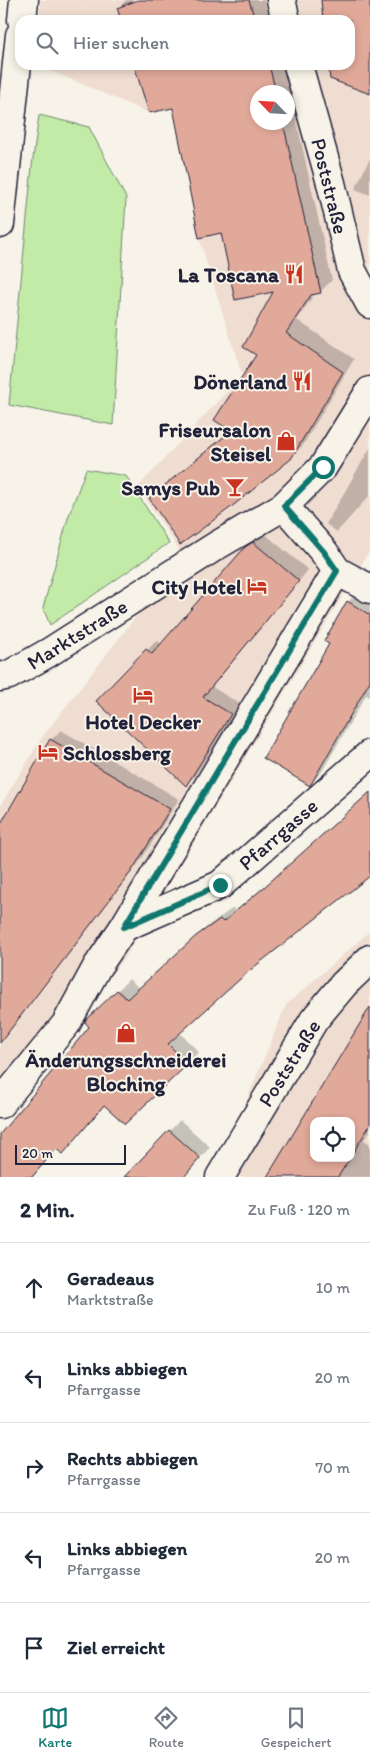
<!DOCTYPE html>
<html lang="de">
<meta charset="utf-8">
<style>
body{margin:0;font-family:Itim,sans-serif;background:#f2f2f3;color:#1f2937}
.controls{position:absolute;right:15px;bottom:15px;display:grid;overflow:hidden;border-radius:10px;box-shadow:0 2px 8px #0003}
.controls button{width:45px;height:45px;display:grid;place-items:center;padding:0;border:0;border-bottom:1px solid #e0e1e3;background:#fff;color:#1f2937;font:25px sans-serif}
.compass{position:absolute;left:250px;top:85px;width:45px;height:45px;border-radius:50%;background:#fff;box-shadow:0 2px 8px #0003;rotate:295deg}
.scale{position:absolute;left:15px;bottom:12px;width:111px;box-sizing:border-box;padding-left:5px;border:2px solid #22223b;border-top:0;font-size:14px;line-height:18px;white-space:nowrap;color:#22223b;-webkit-text-stroke:4px #f7f3e8;paint-order:stroke}
.stop{position:absolute;width:15px;height:15px;margin:-11px;border:4px solid #0f766e;border-radius:50%;background:#fff}
.stop.end{background:#0f766e;border-color:#fff;box-shadow:0 1px 5px #0008}
.list{margin:0;padding:0;list-style:none}
h2{display:flex;justify-content:space-between;align-items:center;height:65px;margin:0;padding:0 20px;font-size:21px}
h2 small{font-size:16px;font-weight:400;color:#747a83}
.list li{display:grid;grid-template-columns:32px 1fr auto;gap:15px;align-items:center;box-sizing:border-box;height:90px;padding:0 20px;border-top:1px solid #e0e1e3}
.list b{display:block;font-size:19px;white-space:nowrap}
.list p{margin:0;font-size:16px;white-space:nowrap;color:#747a83}
.list em{font-size:16px;font-style:normal;color:#747a83}
.icon{flex:none;width:28px;height:28px;fill:none;stroke:currentColor;stroke-width:2;stroke-linecap:round;stroke-linejoin:round}
.map{position:relative;flex:none;width:370px;height:1177px;overflow:hidden}
.search{position:absolute;background:#fff;box-shadow:0 2px 8px #0003;left:15px;right:15px;top:15px;height:55px;display:flex;align-items:center;gap:12px;box-sizing:border-box;padding:0 18px;border-radius:15px;color:#747a83;font-size:19px}
.sheet{height:515px;background:#fff}
nav{display:flex;justify-content:space-around;align-items:center;box-sizing:border-box;height:70px;border-top:1px solid #e0e1e3;background:#fff;font-size:14px;color:#747a83}
nav a{display:grid;justify-items:center;gap:2px}
nav .on{color:#0f766e}
.map>svg:first-child{display:block}
.built{fill:#f0ddd1;fill-rule:evenodd}
.green{fill:#c1eba7;stroke:#728671}
.shadow{fill:#0003;fill-rule:evenodd}
.building{fill:#e1a99a;stroke:#22223b}
.lines{fill:none;stroke-linecap:round;stroke-linejoin:round}
.minor-casing{stroke:#22223b;stroke-width:31}
.major-casing{stroke:#22223b;stroke-width:31}
.minor{stroke:#f7f3e8;stroke-width:28}
.major{stroke:#f7f3e8;stroke-width:28}
.route{stroke:#0f766e;stroke-width:6}
.labels{text-anchor:middle;dominant-baseline:central;stroke-width:4;stroke-linejoin:round;paint-order:stroke}
.street-label{font-size:21px;fill:#22223b;stroke:#f7f3e8}
.poi-label{font-size:21px;font-weight:bold;fill:#22223b;stroke:#f7f3e8;text-anchor:end}
</style>
<div class="map">
<svg width="370" height="1177" viewBox="0 0 370 1177">
<rect width="100%" height="100%" fill="#f7f3e8"/>
<filter id="ink" filterUnits="userSpaceOnUse"><feTurbulence type="fractalNoise" baseFrequency=".02" numOctaves="2"/><feDisplacementMap in="SourceGraphic" scale="10" xChannelSelector="R" yChannelSelector="G"/><feConvolveMatrix kernelMatrix="1 2 1 2 8 2 1 2 1" color-interpolation-filters="sRGB"/></filter>
<g filter="url(#ink)">
<!-- built -->
<path class="built" d="M41,0H370V550L124,959L0,1111V806L43,736L183,556L138,487L242,375L199,238L173,108L149,113L37,65H350V20H39ZM258,92H288V122H258Z
M370,931V1177H209L221,1162L286,1005ZM314,1121H351V1158H314Z"/>
<!-- green -->
<path class="green" d="M39,115L89,127L126,198L113,425L9,405L32,166Z
M86,469L126,476L169,543L50,625L43,608L68,518Z"/>
<!-- shadow -->
<path class="shadow" d="M126,0H264L270,20H122L118,8Z
M136,65H284L332,280L320,292L315,293L297,320L354,359L303,445L291,458L163,487L232,430L258,354L276,291L222,232L174,107ZM258,92H288V122H258Z
M370,158V195L355,189Z
M370,448V495L337,532L326,524Z
M264,533L308,570L212,687L240,704L196,775L186,784L98,701L157,640L162,645L246,548L256,538Z
M363,586L370,590V697L366,695L321,773L309,784L331,643L348,602Z
M61,730L179,799L141,860L0,1042V827L51,740Z
M370,792V874L248,970L179,1032L199,1052L125,1122L105,1105L74,1141L63,1153L57,1148L33,1177H0V1135L91,1027L87,1021L129,979L139,988L209,925L233,908L236,911L313,845Z
M370,1014V1131L364,1140L370,1144V1177H269ZM314,1121H351V1158H314Z
M180,1120L210,1147L183,1177H126Z"/>
<!-- building -->
<path class="building" d="M138,0H249L255,20H121L117,8Z
M321,0H370V94L330,79L328,65H350V20H323Z
M134,65H269L276,92H258V122H283L321,293L311,295L286,333L343,372L291,459L230,508L180,545L149,498L231,431L214,420L256,355L243,347L273,292L235,300L221,233L199,238L173,108L149,113Z
M253,542L299,581L203,697L231,714L186,786L96,701L146,649L152,654L245,547Z
M347,601L370,615V681L310,786L263,758L329,644L324,641Z
M50,739L170,809L131,872L0,1043V825Z
M370,792V876L249,971L168,1044L188,1064L125,1124L104,1105L63,1154L56,1149L32,1177H0V1134L89,1027L85,1022L86,1020L117,990L127,999L196,936L220,919L223,922L262,889Z
M370,1007V1125L351,1156V1121H314V1158H350L338,1177H267Z
M169,1130L200,1158L184,1177H124Z"/>
<g class="lines">
<defs>
<path id="minor" d="M22,20L24,0
M0,224L20,35
M337,571L370,589
M0,677L9,675L48,653L216,546L284,506L323,467L370,391
M124,927L220,885L370,754
M0,1104L66,1024L97,967L124,927L337,571L324,552L284,506"/>
<path id="major" d="M281,0L286,20
M298,65L331,183L352,271L370,304
M220,1177L314,1020L344,984L370,959"/>
</defs>
<!-- minor casing -->
<use href="#minor" class="minor-casing"/>
<!-- major casing -->
<use href="#major" class="major-casing"/>
<!-- minor -->
<use href="#minor" class="minor"/>
<!-- major -->
<use href="#major" class="major"/>
</g>
</g>
<g class="lines" filter="url(#ink)">
<!-- route -->
<path class="route" d="M220,885L124,927L337,571L324,552L284,506L323,467"/>
</g>
<!-- icons -->
<defs>
<symbol id="restaurant-bare" viewBox="-9 -9 18 18"><path d="M-5-6h1v4h1v-4h1v4h1v-4h1v5L-1.5 .5V6h-2V.5L-5-1ZM5-6V6H3V1.5H1.5Q1.5-4 5-6Z" fill="#c8321e" stroke="#f7f3e8" stroke-width="2.5" paint-order="stroke"/></symbol>
<symbol id="shop-bare" viewBox="-9 -9 18 18"><path d="M-5-2.5h2.3a2.7 3.5 0 0 1 5.4 0H5L5.5 6h-11ZM-1.5-2.5h3a1.5 2.3 0 0 0-3 0Z" fill="#c8321e" stroke="#f7f3e8" stroke-width="2.5" paint-order="stroke"/></symbol>
<symbol id="bar-bare" viewBox="-9 -9 18 18"><path d="M-6-5H6L.8 .8V4.5H3.5V6h-7V4.5H-.8V.8Z" fill="#c8321e" stroke="#f7f3e8" stroke-width="2.5" paint-order="stroke"/></symbol>
<symbol id="hotel-bare" viewBox="-9 -9 18 18"><path d="M-6-4.5h1.5V1H6V5H4.5V3h-9V5H-6ZM-4 0a1.8 1.8 0 1 1 3.6 0ZM.5 0V-2.5h3Q6-2.5 6 0Z" fill="#c8321e" stroke="#f7f3e8" stroke-width="2.5" paint-order="stroke"/></symbol>
</defs>
<g fill-rule="evenodd">
<use href="#restaurant-bare" x="280" y="260" width="28" height="28"/>
<use href="#restaurant-bare" x="288" y="367" width="28" height="28"/>
<use href="#shop-bare" x="272" y="427" width="28" height="28"/>
<use href="#bar-bare" x="221" y="473" width="28" height="28"/>
<use href="#hotel-bare" x="243" y="572" width="28" height="28"/>
<use href="#hotel-bare" x="129" y="681" width="28" height="28"/>
<use href="#hotel-bare" x="34" y="738" width="28" height="28"/>
<use href="#shop-bare" x="112" y="1019" width="28" height="28"/>
</g>
<g class="labels">
<!-- street labels -->
<g class="street-label">
<text transform="translate(330 186) rotate(76)">Poststraße</text>
<text transform="translate(77 634) rotate(-32)">Marktstraße</text>
<text transform="translate(278 834) rotate(-41)">Pfarrgasse</text>
<text transform="translate(289 1063) rotate(-58)">Poststraße</text>
</g>
<!-- poi labels -->
<g class="poi-label">
<text x="279" y="274">La Toscana</text>
<text x="287" y="381">Dönerland</text>
<text x="271" y="429">Friseursalon<tspan x="271" dy="24">Steisel</tspan></text>
<text x="220" y="487">Samys Pub</text>
<text x="242" y="586">City Hotel</text>
<text x="143" y="721" text-anchor="middle">Hotel Decker</text>
<text x="63" y="752" text-anchor="start">Schlossberg</text>
<text x="126" y="1059" text-anchor="middle">Änderungsschneiderei<tspan x="126" dy="24">Bloching</tspan></text>
</g>
</g>
</svg>
<div class="controls">
<button><svg class="icon" aria-label="locate" viewBox="0 0 24 24"><circle cx="12" cy="12" r="6"/><path d="M12 2v4M12 18v4M2 12h4M18 12h4"/></svg></button>
</div>
<svg class="compass" viewBox="-18 -18 36 36"><path d="M0-13l5 13h-10z" fill="#e53935"/><path d="M0 13l5-13h-10z" fill="#747a83"/></svg>
<div class="scale">20 m</div>
<div class="stop" style="left:323px;top:467px"></div>
<div class="stop end" style="left:220px;top:885px"></div>
<div class="search"><svg class="icon" aria-label="search" viewBox="0 0 24 24"><circle cx="10" cy="10" r="6"/><path d="M15 15l6 6"/></svg>Hier suchen</div>
</div>
<section class="sheet">
<h2>2 Min.<small>Zu Fuß · 120 m</small></h2>
<ul class="list">
<li><svg class="icon" aria-label="ahead" viewBox="0 0 24 24"><path d="M12 20V5M6 11l6-6 6 6"/></svg><div><b>Geradeaus</b><p>Marktstraße</p></div><em>10 m</em></li>
<li><svg class="icon" aria-label="left" viewBox="0 0 24 24"><path d="M17 20v-9H6M10 6l-5 5 5 5"/></svg><div><b>Links abbiegen</b><p>Pfarrgasse</p></div><em>20 m</em></li>
<li><svg class="icon" aria-label="right" viewBox="0 0 24 24"><path d="M7 20v-9h11M14 6l5 5-5 5"/></svg><div><b>Rechts abbiegen</b><p>Pfarrgasse</p></div><em>70 m</em></li>
<li><svg class="icon" aria-label="left" viewBox="0 0 24 24"><path d="M17 20v-9H6M10 6l-5 5 5 5"/></svg><div><b>Links abbiegen</b><p>Pfarrgasse</p></div><em>20 m</em></li>
<li><svg class="icon" aria-label="arrive" viewBox="0 0 24 24"><path d="M6 21V4h12l-3 4 3 4H6"/></svg><div><b>Ziel erreicht</b></div></li>
</ul>
</section>
<nav>
<a class="on"><svg class="icon" aria-label="map" viewBox="0 0 24 24"><path d="M3 6l6-2 6 2 6-2v14l-6 2-6-2-6 2zM9 4v14M15 6v14"/></svg>Karte</a>
<a><svg class="icon" aria-label="directions" viewBox="0 0 24 24"><path d="M12 3l9 9-9 9-9-9zM9 14v-3h6M13 9l2 2-2 2"/></svg>Route</a>
<a><svg class="icon" aria-label="saved" viewBox="0 0 24 24"><path d="M7 4h10v16l-5-4-5 4z"/></svg>Gespeichert</a>
</nav>
